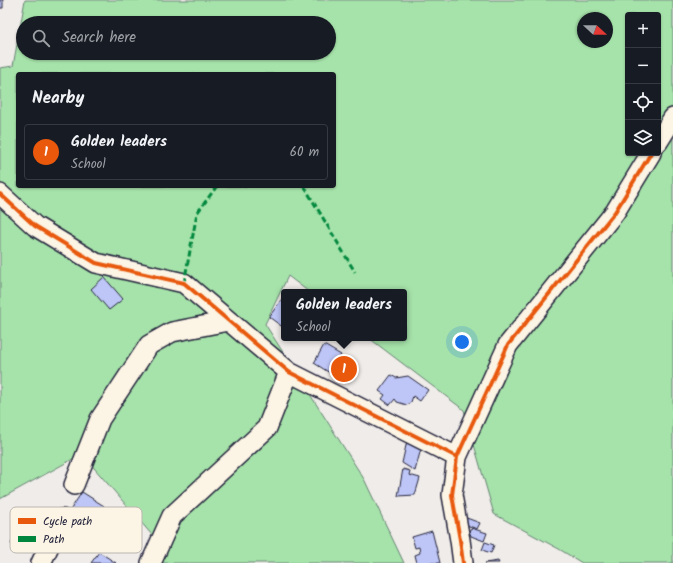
<!DOCTYPE html>
<meta charset="utf-8">
<style>
body{margin:0;font-family:Kalam,sans-serif;background:#242831;color:#f1f3f6}
.controls{position:absolute;right:12px;top:12px;display:grid;overflow:hidden;border-radius:4px;box-shadow:0 1px 3px #0004}
.controls button{width:36px;height:36px;display:grid;place-items:center;padding:0;border:0;border-bottom:1px solid #363941;background:#171b24;color:#f1f3f6;font:20px sans-serif}
.compass{position:absolute;left:577px;top:12px;width:36px;height:36px;border-radius:50%;background:#171b24;box-shadow:0 1px 3px #0004;rotate:111deg}
.you{position:absolute;left:462px;top:342px;width:14px;height:14px;margin:-10px;border:3px solid #fff;border-radius:50%;background:#1a73e8;box-shadow:0 0 0 6px #1a73e833}
.badge{display:grid;place-items:center;width:26px;height:26px;border-radius:50%;background:#ea580c;color:#fff;font-size:13px;font-weight:700}
.pin{position:absolute;translate:-50% -50%;border:2px solid #fff;box-shadow:0 1px 4px #0006}
.popup{position:absolute;left:281px;top:289px;width:126px;height:52px;box-sizing:border-box;display:grid;place-content:center;border-radius:4px;background:#171b24;filter:drop-shadow(0 1px 3px #0005);font-size:13px;white-space:nowrap;color:#9ea1a6}
.popup b{font-size:15px;color:#f1f3f6}
.popup::after{content:'';position:absolute;left:50%;top:100%;margin-left:-8px;border:8px solid transparent;border-top-color:#171b24}
.list{margin:0;padding:0;list-style:none}
h2{display:flex;justify-content:space-between;align-items:center;height:52px;margin:0;padding:0 16px;font-size:17px}
h2 small{font-size:13px;font-weight:400;color:#9ea1a6}
.list li{display:grid;grid-template-columns:26px 1fr auto;gap:12px;align-items:center;box-sizing:border-box;height:56px;margin:0 8px 8px;padding:0 8px;border:1px solid #363941;border-radius:4px}
.list b{display:block;font-size:15px;white-space:nowrap}
.list p{margin:0;font-size:13px;white-space:nowrap;color:#9ea1a6}
.list em{font-size:13px;font-style:normal;color:#9ea1a6}
.icon{flex:none;width:22px;height:22px;fill:none;stroke:currentColor;stroke-width:2;stroke-linecap:round;stroke-linejoin:round}
.map{position:relative;flex:none;width:673px;height:563px;overflow:hidden}
.search{position:absolute;background:#171b24;box-shadow:0 1px 3px #0004;left:16px;top:16px;width:320px;height:44px;display:flex;align-items:center;gap:10px;box-sizing:border-box;padding:0 14px;border-radius:22px;color:#9ea1a6;font-size:15px}
.panel{position:absolute;background:#171b24;box-shadow:0 1px 3px #0004;left:16px;top:72px;width:320px;height:116px;border-radius:4px}
.map>svg:first-child{display:block}
.green{fill:#a6e3aa;stroke:#648272;fill-rule:evenodd}
.building{fill:#bec6f7;stroke:#22223b}
.lines{fill:none;stroke-linecap:round;stroke-linejoin:round}
.minor-casing{stroke:#22223b;stroke-width:22}
.minor{stroke:#fcf5e5;stroke-width:19}
.quiet{stroke:#00873e;stroke-width:3;stroke-dasharray:6 3;stroke-linecap:butt}
.cycleway-casing{stroke:#fcf5e5;stroke-width:6}
.cycleway{stroke:#e8590c;stroke-width:4}
.key{fill:#fcf5e5;stroke:#bbb6b2;stroke-width:1}
.key-label{font-size:11px;fill:#22223b}
</style>
<div class="map">
<svg width="673" height="563" viewBox="0 0 673 563">
<rect width="100%" height="100%" fill="#f0ece9"/>
<filter id="ink" filterUnits="userSpaceOnUse"><feTurbulence type="fractalNoise" baseFrequency=".025" numOctaves="2"/><feDisplacementMap in="SourceGraphic" scale="8" xChannelSelector="R" yChannelSelector="G"/><feConvolveMatrix kernelMatrix="1 2 1 2 8 2 1 2 1" color-interpolation-filters="sRGB"/></filter>
<g filter="url(#ink)">
<!-- green -->
<path class="green" d="M25,0H673V563H582L559,549L494,514L464,410L369,338H404V292H309L288,276L265,324L364,479L404,563H159L165,550L82,454L0,499V68L13,66ZM628,15H658V153H628ZM583,18H607V42H583ZM23,23H329V53H23ZM18,74H334V186H18Z"/>
<!-- building -->
<path class="building" d="M0,0H3V8H0Z
M104,277L123,299L109,310L91,289Z
M284,296V328L269,317Z
M324,345L341,355L330,373L314,363Z
M391,375L396,378L408,376L428,390L420,401L413,396L411,402L407,405L397,402L395,399L390,405L382,399L385,395L379,391Z
M407,441L422,445L415,471L402,463Z
M403,469L410,471L409,475L420,478L415,495L398,496Z
M82,492L104,506L91,526L69,512Z
M464,517L480,523L477,529L464,524Z
M21,520L39,528L28,552L11,544Z
M471,528L487,533L484,541L471,536L469,531Z
M432,531L440,563H417L415,555L420,553L419,547L415,548L412,537Z
M485,542L494,545L491,553L482,550Z
M99,552L116,563H91Z
M498,561L499,563H485Z"/>
<g class="lines">
<defs>
<path id="minor" d="M658,142L673,118
M0,194L35,226L96,263L184,283L289,372L457,457
M74,485L100,419L149,345L172,332L228,321
M41,563L62,519
M151,563L172,516L267,428L289,372
M463,563L460,540L452,495L457,457L508,345L615,212L651,153"/>
</defs>
<!-- minor casing -->
<use href="#minor" class="minor-casing"/>
<!-- minor -->
<use href="#minor" class="minor"/>
<!-- quiet -->
<path class="quiet" d="M304,186L355,272
M184,283L197,213L217,186"/>
<defs>
<path id="cycleway" d="M0,194L35,226L96,263L184,283L289,372L457,457
M463,563L460,540L452,495L457,457L508,345L615,212L651,153"/>
</defs>
<!-- cycleway casing -->
<use href="#cycleway" class="cycleway-casing"/>
<!-- cycleway -->
<use href="#cycleway" class="cycleway"/>
</g>
</g>
<!-- legend -->
<rect x="10" y="507" width="132" height="46" rx="6" class="key"/>
<rect x="18" y="518" width="18" height="6" fill="#e8590c"/>
<rect x="18" y="536" width="18" height="6" fill="#00873e"/>
<g class="key-label">
<text x="43" y="525">Cycle path</text>
<text x="43" y="543">Path</text>
</g>
</svg>
<div class="controls">
<button>+</button>
<button>−</button>
<button><svg class="icon" aria-label="locate" viewBox="0 0 24 24"><circle cx="12" cy="12" r="6"/><path d="M12 2v4M12 18v4M2 12h4M18 12h4"/></svg></button>
<button><svg class="icon" aria-label="layers" viewBox="0 0 24 24"><path d="M12 4l9 5-9 5-9-5zM3 14l9 5 9-5"/></svg></button>
</div>
<svg class="compass" viewBox="-18 -18 36 36"><path d="M0-13l5 13h-10z" fill="#e53935"/><path d="M0 13l5-13h-10z" fill="#9ea1a6"/></svg>
<div class="you"></div>
<div class="pin badge" style="left:344px;top:369px">1</div>
<div class="popup"><b>Golden leaders</b>School</div>
<div class="search"><svg class="icon" aria-label="search" viewBox="0 0 24 24"><circle cx="10" cy="10" r="6"/><path d="M15 15l6 6"/></svg>Search here</div>
<section class="panel">
<h2>Nearby<small></small></h2>
<ul class="list">
<li><span class="badge">1</span><div><b>Golden leaders</b><p>School</p></div><em>60 m</em></li>
</ul>
</section>
</div>
